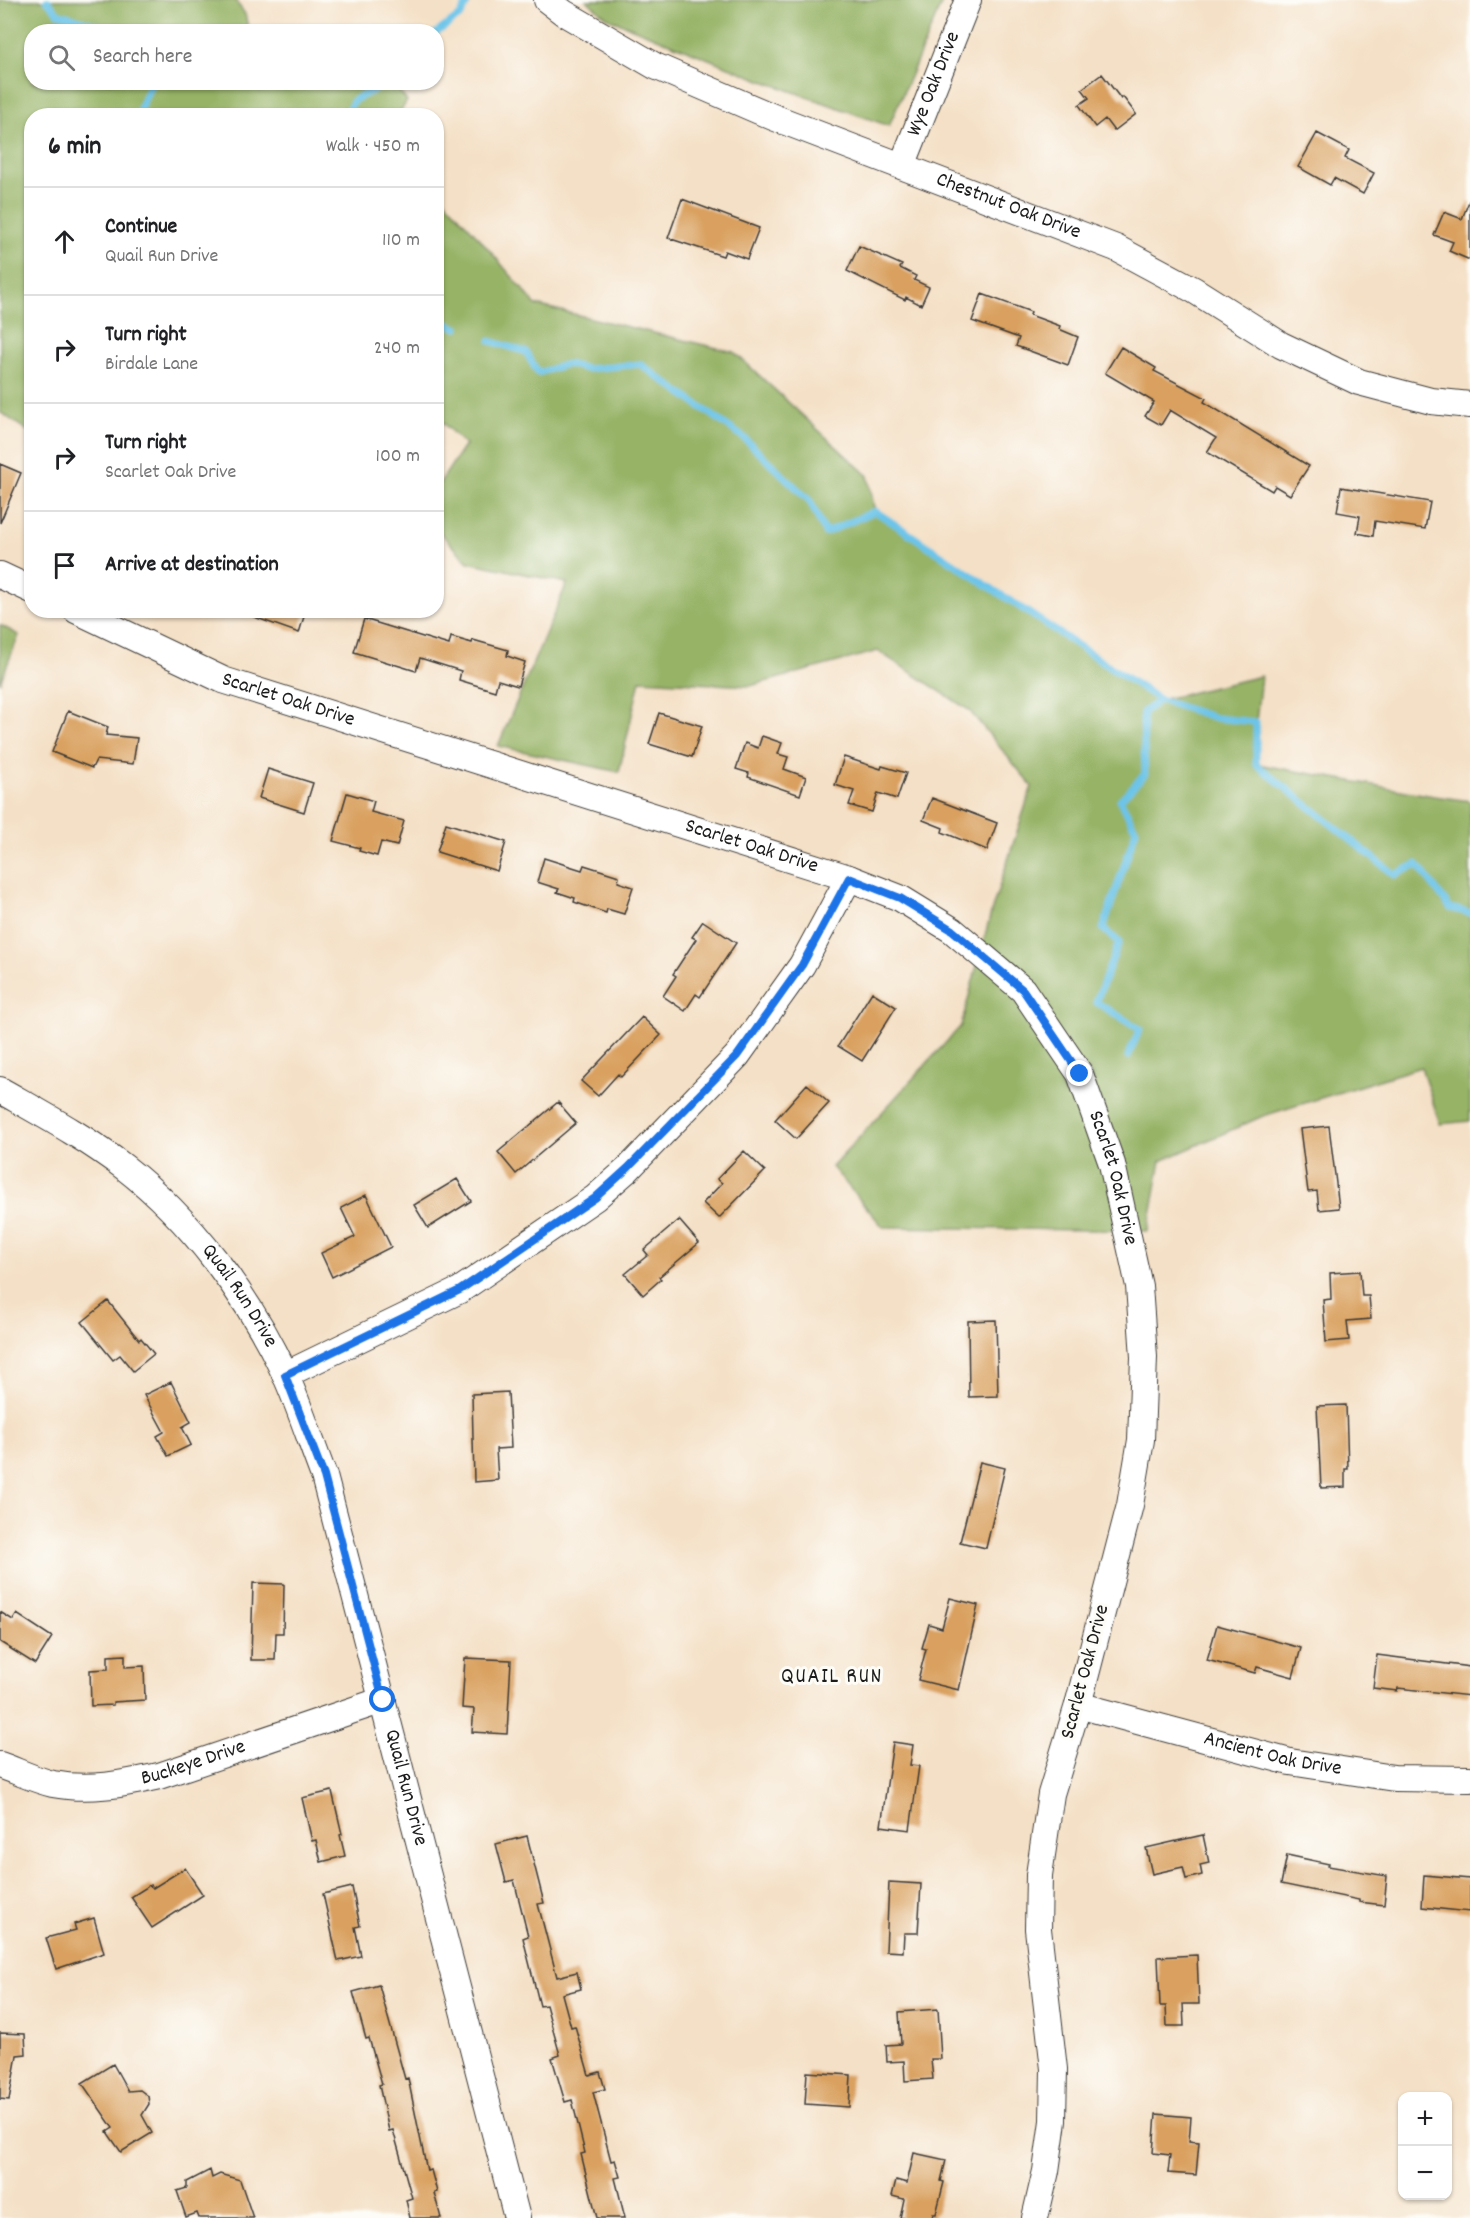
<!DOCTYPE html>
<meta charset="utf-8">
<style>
body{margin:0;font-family:Dekko,sans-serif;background:#f2f2f2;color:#202124}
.controls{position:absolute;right:18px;bottom:18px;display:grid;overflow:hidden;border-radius:12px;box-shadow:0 2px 4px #0004}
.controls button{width:54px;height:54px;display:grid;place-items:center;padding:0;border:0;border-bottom:2px solid #e0e0e0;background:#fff;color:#202124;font:30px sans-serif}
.stop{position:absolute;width:18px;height:18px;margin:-14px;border:4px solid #1a73e8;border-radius:50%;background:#fff}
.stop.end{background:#1a73e8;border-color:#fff;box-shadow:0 2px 6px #0008}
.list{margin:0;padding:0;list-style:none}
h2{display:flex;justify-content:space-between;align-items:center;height:78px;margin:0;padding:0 24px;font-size:26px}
h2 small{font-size:20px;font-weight:400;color:#757577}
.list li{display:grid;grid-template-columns:39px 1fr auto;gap:18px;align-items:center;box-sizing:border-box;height:108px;padding:0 24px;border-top:2px solid #e0e0e0}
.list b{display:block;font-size:22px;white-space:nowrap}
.list p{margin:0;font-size:20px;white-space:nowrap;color:#757577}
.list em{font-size:20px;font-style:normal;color:#757577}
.icon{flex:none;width:33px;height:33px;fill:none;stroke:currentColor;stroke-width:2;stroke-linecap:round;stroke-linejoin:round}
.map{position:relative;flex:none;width:1470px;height:2218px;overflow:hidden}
.search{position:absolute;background:#fff;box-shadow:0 2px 4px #0004;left:24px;top:24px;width:420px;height:66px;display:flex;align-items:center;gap:15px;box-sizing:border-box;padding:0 21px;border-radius:24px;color:#757577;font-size:22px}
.panel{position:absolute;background:#fff;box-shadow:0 2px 4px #0004;left:24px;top:108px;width:420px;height:510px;border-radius:24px}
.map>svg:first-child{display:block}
.forest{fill:#96b366;stroke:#596841;stroke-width:1.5}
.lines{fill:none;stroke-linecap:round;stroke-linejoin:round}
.stream{stroke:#6cc4e9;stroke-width:7}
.building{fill:#d9a05e}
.street-casing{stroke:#3c3936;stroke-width:28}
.street{stroke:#fff;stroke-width:26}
.route{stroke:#1a73e8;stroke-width:8}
.labels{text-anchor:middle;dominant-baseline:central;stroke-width:6;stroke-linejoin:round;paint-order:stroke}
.street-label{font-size:21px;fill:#1c1c1c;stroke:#fdfcf7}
.neighbourhood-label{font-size:22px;letter-spacing:1.5px;fill:#1c1c1c;stroke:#fdfcf7}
</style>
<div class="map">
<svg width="1470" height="2218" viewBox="0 0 1470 2218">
<rect width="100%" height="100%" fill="#fdfcf7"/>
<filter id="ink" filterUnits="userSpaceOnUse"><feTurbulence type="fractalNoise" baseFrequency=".0167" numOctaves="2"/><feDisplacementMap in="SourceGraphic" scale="12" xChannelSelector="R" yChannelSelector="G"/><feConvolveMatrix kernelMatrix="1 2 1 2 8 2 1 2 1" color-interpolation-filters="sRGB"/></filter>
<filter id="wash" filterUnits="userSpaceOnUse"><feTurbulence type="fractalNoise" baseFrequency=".008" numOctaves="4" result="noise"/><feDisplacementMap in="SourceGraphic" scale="24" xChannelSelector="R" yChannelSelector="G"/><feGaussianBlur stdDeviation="1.35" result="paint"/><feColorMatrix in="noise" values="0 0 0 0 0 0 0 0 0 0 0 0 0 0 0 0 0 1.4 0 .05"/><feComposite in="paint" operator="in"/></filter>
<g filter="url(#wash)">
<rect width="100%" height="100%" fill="#f4e0c6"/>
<!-- forest -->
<path class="forest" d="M0,0H235L245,14L249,31L32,32V82H258L260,91L285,83L392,82L407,101L398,116H32L31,433L0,412Z
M586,0H943L889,126L763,81L608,18Z
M437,192L480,239L536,305L734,352L868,476L875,512L1160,700L1261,676L1256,722L1257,764L1434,796L1470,801V1121L1440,1124L1421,1067L1263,1116L1161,1161L1148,1231L883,1227L832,1167L961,1026L992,909L1032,786L969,710L878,651L750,686L640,680L619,772L498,746L567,583L468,562L437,529V487L465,445L437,417Z
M0,625L19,635L0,683Z"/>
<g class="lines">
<!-- stream -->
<path class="stream" d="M47,0L58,13L120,32
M436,33L461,15L469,0
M137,116L152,82
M345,116L354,100L390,82
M436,319L457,328
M490,341L526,352L538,373L567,364L587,369L640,364L743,437L810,501L825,533L875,511L1160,700L1216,718L1256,722V764L1395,875L1417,864L1450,908L1470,913
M1128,1056L1140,1029L1096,1002L1119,942L1103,929L1136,830L1120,800L1145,774L1143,712L1160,700"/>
</g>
<g id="blocks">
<!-- building -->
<path class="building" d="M1102,74L1121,99L1123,97L1136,114L1114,131L1105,119L1095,127L1079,105L1089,98L1082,89Z
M1317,133L1349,150L1345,158L1374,173L1363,194L1334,178L1330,185L1298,167Z
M682,199L759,228L747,259L725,251L723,256L668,238Z
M1469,201L1470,202V260L1449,251L1453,242L1434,235L1444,212L1462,219Z
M859,246L902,265L900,268L916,276L914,280L929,287L921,305L906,297L905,300L847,271Z
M982,294L1031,312L1030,315L1060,326L1059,329L1078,337L1068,365L1016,346L1019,338L972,321Z
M1121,347L1156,368L1154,371L1206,398L1204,402L1309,466L1290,495L1275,486L1272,491L1207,452L1216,438L1170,410L1161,425L1145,416L1154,402L1105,373Z
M0,464L21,473L0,523Z
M1341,487L1430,502L1425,529L1375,521L1373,536L1357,533L1360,516L1337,512Z
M243,610H306L299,633L243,613Z
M364,619L449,645L451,637L472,643L473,640L508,650L507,656L525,662L518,686L498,680L495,691L459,680L461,671L420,658L416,671L354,652Z
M68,711L108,727L106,735L137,738L133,764L96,760L92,768L52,752Z
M659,713L702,726L692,757L649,744Z
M762,736L782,743L778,754L788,757L784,769L806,777L800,795L748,777L749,773L736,769L745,743L758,748Z
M844,757L881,769L882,766L906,773L897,799L878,793L872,812L849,805L854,791L835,785Z
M268,769L313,783L304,812L259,798Z
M347,793L374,801L371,812L404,821L397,846L381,842L377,856L359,851L360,848L333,841Z
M932,798L997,823L987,850L942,832L943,828L923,820Z
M446,823L506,842L497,871L437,852Z
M544,858L582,870L584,865L619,876L618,882L633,887L624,914L607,909L606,913L574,902L575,898L557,892L559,889L537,882Z
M703,921L736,943L700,997L696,994L685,1011L663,996L676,976L673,974L696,939L692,937Z
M872,992L896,1007L862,1061L838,1046Z
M642,1017L661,1035L621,1077L618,1074L598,1096L581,1081Z
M807,1084L829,1103L796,1139L775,1120Z
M558,1102L576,1123L516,1174L498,1152Z
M1329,1126L1339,1208L1319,1210L1317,1191L1308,1192L1300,1129Z
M744,1151L765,1171L719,1218L703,1203L722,1183L717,1179Z
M457,1179L471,1201L428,1228L414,1205Z
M366,1195L391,1247L332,1277L321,1253L355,1237L341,1208Z
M679,1220L699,1243L659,1277L661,1279L643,1295L625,1274L648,1255L644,1250Z
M1360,1271L1362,1296H1369L1371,1319L1347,1321L1349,1340L1326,1342L1323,1300L1331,1299L1330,1273Z
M108,1301L139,1340L141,1338L154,1354L133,1371L120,1355L113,1360L82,1322Z
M996,1320L998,1396L969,1397L968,1321Z
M171,1382L191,1422L182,1427L191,1445L168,1456L157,1436L164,1432L144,1395Z
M508,1392L511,1448L496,1449L498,1480L474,1482L472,1394Z
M1346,1405L1348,1469H1345V1487L1321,1488L1317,1406Z
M980,1462L1005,1468L986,1548L960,1542Z
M253,1583L284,1584L283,1633H276L275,1660H251Z
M950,1598L978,1605L959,1690L918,1680L926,1649L922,1648L929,1624L942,1628Z
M0,1612L13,1620L17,1614L52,1637L35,1664L0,1642Z
M1217,1625L1301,1648L1293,1677L1257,1667L1255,1673L1207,1660Z
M125,1655V1667L144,1666L145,1700L113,1702V1705L91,1706L90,1670L108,1669V1656Z
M1377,1655L1470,1667V1696L1398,1688L1397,1691L1373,1688Z
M465,1658L511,1660L507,1734L472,1732L474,1709L462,1708Z
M893,1742L913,1745L910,1765L919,1766L910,1830L881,1826Z
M332,1791L342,1834L340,1835L345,1856L321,1862L316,1840L312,1841L302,1798Z
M1203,1835L1209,1863L1200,1865L1202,1875L1186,1879L1183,1867L1152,1874L1146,1848Z
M527,1836L544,1903L538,1904L557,1977L577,1972L581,1989L562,1994L571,2027L575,2026L589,2075L600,2072L605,2089L593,2092L611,2161L615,2160L620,2177L615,2178L625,2218H597L581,2154L585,2153L572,2100L565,2102L552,2058L560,2055L546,2005L540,2006L523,1938L528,1936L514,1880L506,1882L496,1844Z
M1287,1855L1329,1864L1328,1866L1387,1876L1384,1905L1359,1902V1900L1281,1884Z
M185,1868L203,1895L152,1928L131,1897L150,1885L153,1888Z
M1424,1875L1470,1879V1912L1422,1907Z
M889,1882L921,1884L918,1933H904L903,1952L886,1951Z
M352,1887L360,1926L355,1927L361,1956L338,1961L323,1894Z
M94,1918L104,1953L56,1969L46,1938L76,1930L74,1924Z
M1197,1955L1199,2004H1183L1184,2026H1167L1166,2006H1160L1158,1957Z
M379,1985L405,2079L408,2078L427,2171L431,2170L437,2192L434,2193L441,2218H410L406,2200L412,2198L393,2130L389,2131L379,2085L382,2084L369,2038L366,2039L353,1992Z
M938,2009L941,2059H931L933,2079L905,2081L904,2061L887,2062L886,2045L901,2044L899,2012Z
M0,2033L25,2034L26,2054L17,2055L9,2100L0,2099Z
M113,2064L128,2091L140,2090L148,2096L149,2104L142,2115L152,2133L121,2152L107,2132L113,2128L82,2083Z
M807,2072L851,2075L849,2107L805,2104Z
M1156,2114L1191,2117L1189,2141L1199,2142L1196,2175L1168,2173L1170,2155L1153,2153Z
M914,2153L946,2160L941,2181L944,2182L936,2214H933L932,2218H900L904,2199L892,2196L896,2180L907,2183Z
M210,2170L212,2178L220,2174L240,2180L253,2218H199L197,2213L186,2217L177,2191L187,2188V2182Z"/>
</g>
</g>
<g filter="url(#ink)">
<use href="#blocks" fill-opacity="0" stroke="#3c3936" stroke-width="1.5"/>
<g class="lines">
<defs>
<g id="street">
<path id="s1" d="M547,0L564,13L655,66L773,117L1116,248L1194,290L1281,345L1359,382L1431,401L1470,405"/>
<path id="s2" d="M902,166L968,0"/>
<path d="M0,575L32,590"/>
<path id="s3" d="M76,610L223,680L849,878L900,898L952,930L1023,990L1080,1074L1112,1164L1139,1286L1144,1357L1141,1440L1130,1505L1078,1705L1051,1794L1039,1875L1038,1929L1054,2069L1053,2121L1046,2171L1035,2218"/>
<path id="s4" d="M0,1090C42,1114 85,1137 124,1167C190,1218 250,1298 285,1374C300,1407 311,1443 324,1476L517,2218"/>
<path d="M285,1375L460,1290L595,1198L628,1169L737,1056L802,965L849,878"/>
<path id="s5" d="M1078,1705L1290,1762L1394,1778L1470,1779"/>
<path id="s6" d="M0,1765C17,1771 35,1780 53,1784C89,1791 124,1784 159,1776L383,1700"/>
</g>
</defs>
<!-- street casing -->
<use href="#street" class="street-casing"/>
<!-- street -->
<use href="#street" class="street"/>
</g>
</g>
<g class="lines" filter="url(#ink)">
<!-- route -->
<path class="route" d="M383,1700L324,1476L285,1375L460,1290L595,1198L628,1168L737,1056L802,965L849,878L900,898L952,930L1023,990L1080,1074"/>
</g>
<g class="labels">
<!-- street labels -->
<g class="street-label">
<text stroke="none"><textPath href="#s2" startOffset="88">Wye Oak Drive</textPath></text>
<text stroke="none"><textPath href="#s1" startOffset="507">Chestnut Oak Drive</textPath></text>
<text stroke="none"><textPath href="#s3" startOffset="231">Scarlet Oak Drive</textPath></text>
<text stroke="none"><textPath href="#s3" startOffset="717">Scarlet Oak Drive</textPath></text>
<text stroke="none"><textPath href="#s3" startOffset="1239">Scarlet Oak Drive</textPath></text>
<text stroke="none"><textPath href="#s4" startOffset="320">Quail Run Drive</textPath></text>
<text transform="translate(1086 1672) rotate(-75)">Scarlet Oak Drive</text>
<text stroke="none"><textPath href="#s5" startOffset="201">Ancient Oak Drive</textPath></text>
<text stroke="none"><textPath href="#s6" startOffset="200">Buckeye Drive</textPath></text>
<text stroke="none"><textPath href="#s4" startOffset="842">Quail Run Drive</textPath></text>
</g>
<!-- neighbourhood labels -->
<g class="neighbourhood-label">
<text x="832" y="1677">QUAIL RUN</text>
</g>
</g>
</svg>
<div class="controls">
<button>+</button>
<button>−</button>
</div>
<div class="stop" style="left:383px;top:1700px"></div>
<div class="stop end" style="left:1080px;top:1074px"></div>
<div class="search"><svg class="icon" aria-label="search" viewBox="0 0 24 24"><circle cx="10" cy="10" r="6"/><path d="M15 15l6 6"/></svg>Search here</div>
<section class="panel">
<h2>6 min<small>Walk · 450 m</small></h2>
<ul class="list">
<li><svg class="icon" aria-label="ahead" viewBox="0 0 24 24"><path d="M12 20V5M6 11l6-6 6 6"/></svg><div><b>Continue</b><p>Quail Run Drive</p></div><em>110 m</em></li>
<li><svg class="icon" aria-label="right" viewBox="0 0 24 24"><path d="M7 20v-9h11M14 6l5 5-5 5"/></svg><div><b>Turn right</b><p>Birdale Lane</p></div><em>240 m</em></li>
<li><svg class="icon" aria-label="right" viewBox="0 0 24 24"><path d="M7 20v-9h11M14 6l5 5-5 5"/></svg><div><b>Turn right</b><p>Scarlet Oak Drive</p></div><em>100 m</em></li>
<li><svg class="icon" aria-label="arrive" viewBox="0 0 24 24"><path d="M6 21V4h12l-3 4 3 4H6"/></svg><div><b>Arrive at destination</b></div></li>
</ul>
</section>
</div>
